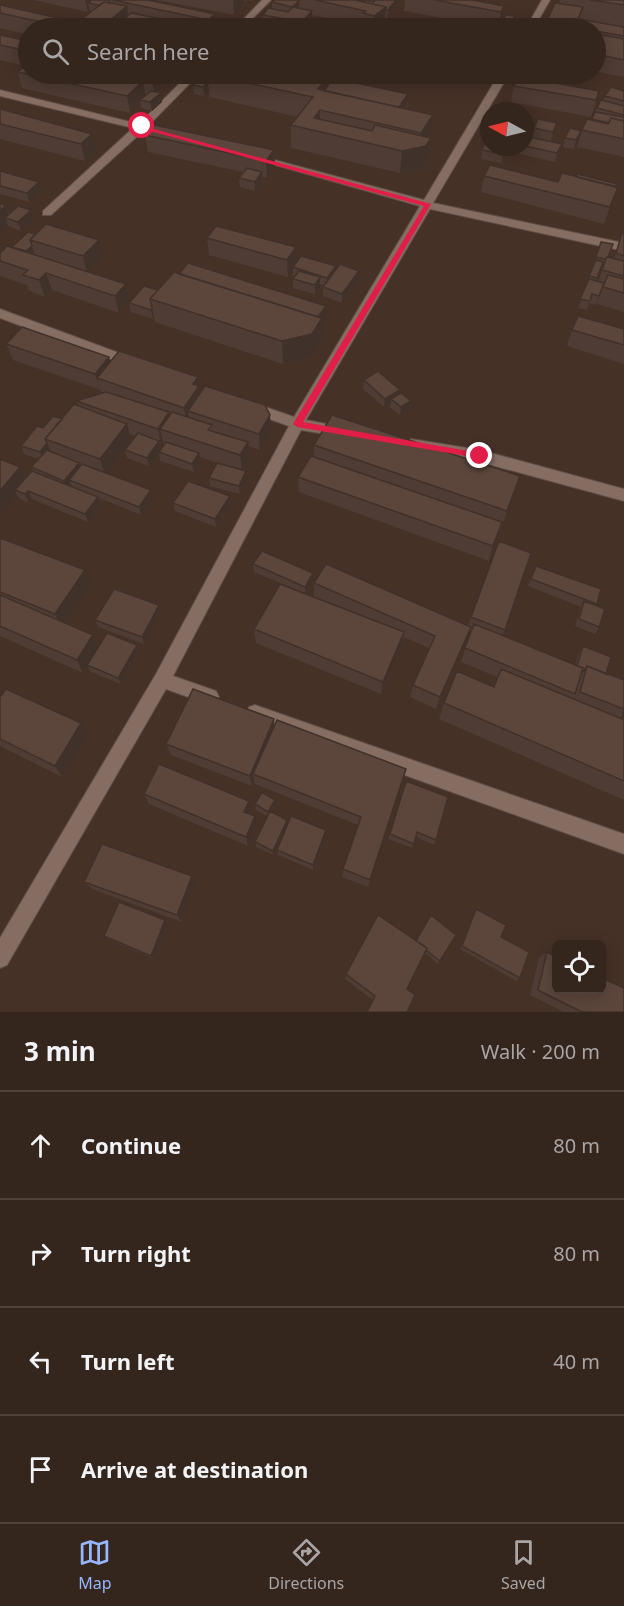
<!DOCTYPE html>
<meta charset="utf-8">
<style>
body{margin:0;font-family:"Noto Sans",sans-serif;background:#3f312a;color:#f1f3f6}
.controls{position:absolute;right:18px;bottom:18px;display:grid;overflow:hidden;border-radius:9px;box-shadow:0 3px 15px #0003}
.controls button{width:54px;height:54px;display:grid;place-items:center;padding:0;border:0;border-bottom:2px solid #4e423b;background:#34251d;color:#f1f3f6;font:30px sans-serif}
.compass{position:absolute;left:480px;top:102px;width:54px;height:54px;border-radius:50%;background:#34251d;box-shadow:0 3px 15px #0003;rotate:277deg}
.stop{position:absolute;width:18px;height:18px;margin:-14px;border:4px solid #e11d48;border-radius:50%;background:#fff}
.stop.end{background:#e11d48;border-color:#fff;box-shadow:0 2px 6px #0008}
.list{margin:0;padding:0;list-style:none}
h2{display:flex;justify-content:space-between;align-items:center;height:78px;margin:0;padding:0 24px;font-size:26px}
h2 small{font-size:20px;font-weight:400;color:#a9a5a4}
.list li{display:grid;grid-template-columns:39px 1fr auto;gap:18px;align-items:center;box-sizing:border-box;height:108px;padding:0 24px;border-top:2px solid #4e423b}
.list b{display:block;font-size:22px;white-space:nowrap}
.list em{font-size:20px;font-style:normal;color:#a9a5a4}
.icon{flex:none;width:33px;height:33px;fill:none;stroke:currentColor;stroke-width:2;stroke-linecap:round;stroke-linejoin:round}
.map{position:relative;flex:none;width:624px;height:1012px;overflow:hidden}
.search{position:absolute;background:#34251d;box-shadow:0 3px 15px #0003;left:18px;right:18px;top:18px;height:66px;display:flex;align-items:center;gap:15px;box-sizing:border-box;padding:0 21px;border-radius:33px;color:#a9a5a4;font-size:22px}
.sheet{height:510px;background:#34251d}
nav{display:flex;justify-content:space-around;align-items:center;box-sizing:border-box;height:84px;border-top:2px solid #4e423b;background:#34251d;font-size:16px;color:#a9a5a4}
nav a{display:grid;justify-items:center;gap:3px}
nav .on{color:#96b6fd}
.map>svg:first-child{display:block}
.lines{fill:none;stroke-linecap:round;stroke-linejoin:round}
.street-casing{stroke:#5f4e46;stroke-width:2}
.street{fill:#856d62;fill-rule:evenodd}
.wall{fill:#4f3c34;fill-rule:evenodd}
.shaded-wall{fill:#40312a}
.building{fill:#5c463c;stroke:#40312a;stroke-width:1.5}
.route{fill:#e11d48}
</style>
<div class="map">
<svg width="624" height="1012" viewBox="0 0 624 1012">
<rect width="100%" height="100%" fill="#463127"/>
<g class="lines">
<defs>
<path id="street" d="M262,0H271L243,28H235Z
M542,0H550L534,28H526Z
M189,74H199L148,126L173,132V136L143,131L51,215H43V211L133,128L0,96V90L139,124Z
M499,74H509L433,203L624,243V251L430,209L306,420L348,428L350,432L348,436L343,437L301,430L173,676L216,691L219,697L216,703L210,705L166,689L7,965L0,968V938L156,674L289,426L246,411L244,407L251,402L294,417L420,206L251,158L256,155L424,200Z
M0,309L138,360L140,363L133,368L128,366L0,318Z
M411,439L480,450L624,489V501L480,462L406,448L404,444Z
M255,705L624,834V854L249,719L246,713L249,707Z"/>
</defs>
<!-- street casing -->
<use href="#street" class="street-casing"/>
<!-- street -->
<use href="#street" class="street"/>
</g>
<!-- wall -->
<path class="wall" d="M33,0H148L215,14L216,28H174L168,27V28H79L78,22L91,11L90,10L88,12Z
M157,0H247L244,2L245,4L234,15Z
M274,0H355L364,2L366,0H400V3L387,19L385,18V23L416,28H362L363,26L312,15V19L304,28H290L263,23V15L272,9V2Z
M405,0H472L504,6L502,22L498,28L404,11Z
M560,0H624V77L596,72V28H545L546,23L559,4Z
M0,5L78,28H28V35L0,28Z
M515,16L513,25L511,28H501L503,19Z
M0,35L26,41L28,39V74H174L156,92L162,102L152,111L141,108V102L130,113L22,88L18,72L25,66L0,60Z
M204,74H333V79L408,94L407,109L431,138L428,161L423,169L400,173L291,148V125L298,117L209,97V91L204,96L194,94L193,85Z
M519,74H571L570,78L565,85L599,91L591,117L511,102L514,86Z
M624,91V157L577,147L582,130L592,120L597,108L603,101L605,96Z
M0,109L96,151L85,161L0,139Z
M534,128L555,132L551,141L562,144L559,153L555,162L516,153L518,147H525V136L532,137Z
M581,131L579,140L574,149L563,147L565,138Z
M145,135L274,150L275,167L267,178L263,177V181L255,191L240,187L239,178L243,172L148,152Z
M482,150L505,153L501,163L481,159Z
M0,171L39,182L41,191L29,202L0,194Z
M484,176L558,182L576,177L618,187L604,224L481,192Z
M0,204L6,205L9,214L31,210L33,219L21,231L8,226L0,233Z
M28,232L103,256L88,272L129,301L119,313L52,290L45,297L29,291L27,285L0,276V253L12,247Z
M622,233L624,234V312L597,304L602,288L596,305L589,303L587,310L578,308L587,285L601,242L609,257L614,259ZM602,268H603L598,282L596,281Z
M207,238L296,247V263L336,266V270L359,280L342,303L323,296V287L324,286L320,284V286L315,294L293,288V279L295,277L293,276V269L288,277L209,255Z
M158,290L325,322L322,328V341L312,356L283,364L155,322L154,317L153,319L131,312L129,303Z
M624,329V364L567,346L572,330Z
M6,344L198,377L200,392L271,431L260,450L249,446L250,458L243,470L247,479L240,494L210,486L209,478L220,464L200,457L201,461L194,472L160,461L159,453L149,466L127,458L125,450L135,436L130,434L131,440L106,473L151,490L153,498L141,515L99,498L101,505L88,522L32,499L29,503L19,498L17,495L0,516V459L20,467L25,478L33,471L31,467L38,459L24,454L21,446L43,428L62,419L78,406L76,401L101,393V390L13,360ZM163,442L164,445L161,449L160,444L161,445Z
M364,380L400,390L399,394L411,401L410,409L400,415L390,408L391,403L384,407L363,389Z
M314,445L520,476L513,497L489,561L299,492L298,477L314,457Z
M230,496L231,504L216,527L175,511L173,503Z
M0,538L91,585L65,623L93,635L98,647L137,645L139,652L121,684L91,672L88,666L83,673L0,636Z
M531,553L503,635L575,665L579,653L583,646L606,674L624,680V800L439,719L444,703L493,686L497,677L461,662L471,632L469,631L466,640L436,709L410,697L413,685L429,648L404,637L402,646L381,694L256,643L254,629L285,585L254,572L253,564L313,573V581L305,593L314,597V583L468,626L471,617Z
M536,566L597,604L596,605L599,627L595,634L575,626L581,607L528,586Z
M159,605L161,613L144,644L98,627L95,620Z
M0,697L88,735L62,777L0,746Z
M274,725L403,779L368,887L342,877L343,869L358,825L255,784L254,780L252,786L171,755L166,744Z
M406,781L436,840L434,845L416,837L412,848L388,839Z
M144,794L251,811L249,814L256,825L248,846L149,804Z
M275,800V805L271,812L287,820V824L326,830V835L313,870L278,855L277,850L285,831L274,855L256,847L255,842L267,816L256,810L255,804Z
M84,882L196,884L182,922L92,889Z
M476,909L501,937L520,978L516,981L460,949L474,913Z
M378,915L440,961L438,964L425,953L373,1000L345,979L346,974Z
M165,920L168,924L154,959L108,939L104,936Z
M547,952L624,1012H564L530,995L539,958Z"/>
<!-- shaded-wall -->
<path class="shaded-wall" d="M85,0H100L88,3L90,10L88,12Z
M233,0H244L245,4L234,15Z
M396,0H400V3L387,19L388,10Z
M299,1V9L292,7Z
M127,6L129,21L123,20L124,27L115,28H116H102V27Z
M504,6L502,22L498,28L501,12Z
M386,7L385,22L373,28L374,16Z
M312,11V19L304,28H302V22Z
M215,14L216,28H209L208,20Z
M167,20L168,28H159V27Z
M76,22L78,28H69Z
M156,74H174L154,95L152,78Z
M330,74H333V92L318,89Z
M566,74H571L570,78L560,93L564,77Z
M143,81L146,97L140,100L141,102L130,113L127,96Z
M208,82L209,91L204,96L203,87Z
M161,93L162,102L152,111L150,102Z
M408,94L406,111L395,128L397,111Z
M320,110V132L314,118Z
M433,115L430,137L425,146L431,138L428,161L423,169L400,173L402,151L420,147L421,133Z
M557,123L555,132L551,141L553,132Z
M581,131L579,140L574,149L576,140Z
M92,134L96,151L85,161L81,144Z
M562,144L559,153L555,162L557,153Z
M505,147V153L501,163L503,154Z
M274,150L275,167L267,178L266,161Z
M262,172L263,181L255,191V182Z
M39,182L41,191L29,202L27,193Z
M618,187L612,204L604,224L610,207Z
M6,205L10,219L5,218L8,226L0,233V211Z
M31,210L33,219L21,231L18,222Z
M99,240L103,256L87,273L83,256Z
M32,246L34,255L24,254Z
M296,247V264L288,277L287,260Z
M336,266V275L327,287V278Z
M359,271V280L342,303V294Z
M46,273L52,290L45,297L39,280Z
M320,277V286L315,294V285Z
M126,284L129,301L119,313L115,296Z
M326,306L325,322L322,328V341L312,356L283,364L282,341L317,319Z
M152,308L154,317L153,319L151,310Z
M109,357L114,373L97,378L100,390L95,374Z
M198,377L202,403L188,411L189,420L187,424L184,408L193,384Z
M400,390L399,399H391V403L384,407L385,399Z
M411,401L410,409L400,415L401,407Z
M169,412L172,429H160L163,442L161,445L158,429Z
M270,415L271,431L260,450L259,434Z
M127,424L131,440L105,475L100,459Z
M159,441L161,450L149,466L147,458Z
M248,442L250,458L242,471L240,455Z
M47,443L51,452L44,461L40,452Z
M199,453L201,461L194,472L192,464Z
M79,463L82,471L69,480L71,485L68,490L64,481Z
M20,467L27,483L15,490L17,495L0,516V491Z
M246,471L247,479L240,494L239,486Z
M520,476L513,497L500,531L507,511Z
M151,490L153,498L141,515L139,507Z
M28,491L32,499L29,503L25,494Z
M230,496L231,504L216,527L215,519Z
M98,497L101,505L88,522L85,514Z
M502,522L498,537L489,561L493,546Z
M85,570L91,585L62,628L55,614Z
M313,573V581L305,594V587Z
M159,605L161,613L144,644L142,637Z
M471,627L466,640L436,709L440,697Z
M404,632L402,646L381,694L383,682Z
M93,635L99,649L83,673L77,660Z
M137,645L139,652L121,684L118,678Z
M274,719L275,731L253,774L254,780L252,786L250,776Z
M81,723L88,735L62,777L55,766Z
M406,769L403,779L368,887L370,880Z
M275,800V805L269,817L268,812Z
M249,801L251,811L246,821L244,812Z
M255,816L256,825L248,846L246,837Z
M287,820V825L274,855L273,851Z
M326,830V835L313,870V865Z
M192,876L196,884L182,922L177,915Z
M165,920L168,924L154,959L151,956Z"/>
<!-- building -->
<path class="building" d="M92,0H109V3L104,2L99,5L88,3Z
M113,0H148L215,14L208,20Z
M274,0H299V1L292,7L272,2Z
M315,0H355L386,7L374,16L363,13L366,11Z
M366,0L374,2L375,0H396L388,10H386V7L364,2Z
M434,0H472L504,6L501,12Z
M590,0H624V5Z
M104,2L127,6L102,27L78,22Z
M555,3L583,7L578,19L624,27V36L596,31V28H581L546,23Z
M0,5L76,22L68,28L0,13Z
M293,7L312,11L302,22L263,15L268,8L288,12Z
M131,13L167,20L159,27L123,20Z
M506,15L515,16L512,21L503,19Z
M378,21L416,28H373Z
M123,22L156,28H115Z
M251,22L281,28H244Z
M548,26L563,28H546Z
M596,34L624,39V60L596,54Z
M0,35L28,41V51L0,45Z
M28,63V74H111L143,81L127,96L18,72Z
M130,74H156L152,78Z
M204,74H208H207L208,82L203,87L193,85Z
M207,74H275L305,80L309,76L298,74H330L318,89L433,115L421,133L320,110L314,118L372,131L375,125L431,138L426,146L402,151L291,125L313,97Z
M526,74H537L536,76Z
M548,74H566L564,77Z
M518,76L599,91L596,100L514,86Z
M333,78L408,94L399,107L324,91Z
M611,87L624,91V101L605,96Z
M151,91L161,93L150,102L140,100Z
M601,100L624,106V115L597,108Z
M0,109L92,134L81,144L0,124Z
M595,112L624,117V121L611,118L609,123L592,119Z
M611,118L624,121V139L582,130L587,119L608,124Z
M538,119L557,123L553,132L534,128Z
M154,125L274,150L266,161L145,135Z
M570,128L581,131L576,140L565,138Z
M525,136L562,144L557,153L525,146Z
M486,141H489V147H505L503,154L482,150Z
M490,165L558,182L562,173L618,187L610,207L484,176Z
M247,168L262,172L255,182L239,178Z
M0,171L39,182L27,193L0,186Z
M577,174L617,184L616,187L576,177Z
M0,204L6,205L0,211Z
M18,206L31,210L18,222L5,218Z
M46,224L99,240L83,256L30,240Z
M216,226L296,247L287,260L207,238Z
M28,232L35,234L30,240L32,246L26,251L12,247Z
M622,233L624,234V256L616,253Z
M601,242L613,244L608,257H607L606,259L596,257Z
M7,246L126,284L115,296L46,273L39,280L23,275L28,270L0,261V253Z
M301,256L336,266L327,278L293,267Z
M607,257L624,261V276L602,270Z
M596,260L603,262L597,278L589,276Z
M188,263L326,306L318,317L179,274Z
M340,264L359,271L342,294L323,287Z
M299,271L320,277L315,285L293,279Z
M174,272L322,318L312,334L282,341L150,299Z
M608,275L624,279V293L603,287Z
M589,279L604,283L599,296L592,294L590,301L580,299Z
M144,286L158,290L150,299L152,308L151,310L129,303Z
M578,316L624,329V345L572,330Z
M22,327L109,357L95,374L6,344Z
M119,351L198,377L193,384L199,386L184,408L97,378Z
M378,371L400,390L385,399L364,380Z
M205,386L265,405L270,415L259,434L188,411Z
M106,392L169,412L158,429L76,401Z
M401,393L411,401L401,407L391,399Z
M74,404L127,424L100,459L45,439Z
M172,412L212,425L208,430L248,442L240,455L160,429Z
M332,415L520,476L507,511L314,445Z
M53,416L62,419L45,439L47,443L40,452L21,446L37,426L43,428Z
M138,433L159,441L147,458L125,450Z
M166,442L199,453L192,464L159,452Z
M47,450L79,463L64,481L31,467Z
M311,456L502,522L493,546L298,477Z
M0,459L20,467L0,491Z
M217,463L246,471L239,486L209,478Z
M82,464L151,490L139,507L69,480Z
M32,471L98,497L85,514L28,491L25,494L15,490Z
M188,481L230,496L215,519L173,503Z
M0,538L85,570L55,614L0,592Z
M499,541L531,553L505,630L471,617Z
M262,551L313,573L305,587L253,564Z
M326,564L471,627L440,697L413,685L435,636L314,583Z
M536,566L601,589L597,604L531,579Z
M280,584L404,632L383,682L254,629Z
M114,589L159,605L142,637L95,620Z
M0,595L93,635L77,660L0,626Z
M584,601L605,609L599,627L579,619Z
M474,624L583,668L575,694L465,648Z
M107,633L137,645L118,678L87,665Z
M583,646L611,657L606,674L587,666L584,671H582L583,668L577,666Z
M587,666L624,680V709L580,692Z
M501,669L622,719L624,710V781L444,703L457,671L494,687Z
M6,689L81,723L55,766L0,739V697Z
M193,689L274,719L250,776L166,744Z
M277,720L406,769L370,880L343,869L361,817L253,774Z
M159,764L249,801L244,812L255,816L246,837L144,794Z
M406,781L448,797L436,840L417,832L414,844L390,834Z
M262,792L275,800L268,812L255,804Z
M270,811L287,820L273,851L255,842Z
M291,816L326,830L313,865L277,850Z
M102,844L192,876L177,915L84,882Z
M119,902L165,920L151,956L104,936Z
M476,909L506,925L501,937L529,952L520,978L462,946Z
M378,915L427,948L407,989L415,995L407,1012H367L375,996L346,974Z
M431,915L456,935L440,961L426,950L427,948L416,941Z
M547,952L556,957V990H602V978L624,988V1012H582L538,990Z"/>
<!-- route -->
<path class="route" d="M139,125L431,204L303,422L480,453L484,454V459L297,427L293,424L424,206L139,128Z"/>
</svg>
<div class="controls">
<button><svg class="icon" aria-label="locate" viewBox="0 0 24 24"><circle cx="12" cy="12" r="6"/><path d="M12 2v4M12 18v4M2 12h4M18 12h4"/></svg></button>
</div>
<svg class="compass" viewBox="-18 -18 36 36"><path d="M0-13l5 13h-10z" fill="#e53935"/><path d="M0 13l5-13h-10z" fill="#a9a5a4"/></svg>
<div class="stop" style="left:142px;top:126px"></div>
<div class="stop end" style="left:480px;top:456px"></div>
<div class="search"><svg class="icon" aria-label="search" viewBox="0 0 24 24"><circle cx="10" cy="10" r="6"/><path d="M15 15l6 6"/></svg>Search here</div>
</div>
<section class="sheet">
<h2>3 min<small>Walk · 200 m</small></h2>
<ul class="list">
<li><svg class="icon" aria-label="ahead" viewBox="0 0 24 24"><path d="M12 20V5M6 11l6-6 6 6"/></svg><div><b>Continue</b></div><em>80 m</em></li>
<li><svg class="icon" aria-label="right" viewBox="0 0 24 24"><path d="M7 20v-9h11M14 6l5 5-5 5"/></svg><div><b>Turn right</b></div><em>80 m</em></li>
<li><svg class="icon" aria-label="left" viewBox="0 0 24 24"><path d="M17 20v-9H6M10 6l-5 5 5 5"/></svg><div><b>Turn left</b></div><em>40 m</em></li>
<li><svg class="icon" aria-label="arrive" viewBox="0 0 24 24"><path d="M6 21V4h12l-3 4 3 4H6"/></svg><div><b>Arrive at destination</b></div></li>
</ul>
</section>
<nav>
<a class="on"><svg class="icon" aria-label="map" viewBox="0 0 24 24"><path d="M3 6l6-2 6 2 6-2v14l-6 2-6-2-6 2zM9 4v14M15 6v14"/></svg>Map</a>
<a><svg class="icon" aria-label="directions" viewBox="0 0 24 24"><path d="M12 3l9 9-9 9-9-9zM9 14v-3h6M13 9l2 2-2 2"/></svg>Directions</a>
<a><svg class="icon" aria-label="saved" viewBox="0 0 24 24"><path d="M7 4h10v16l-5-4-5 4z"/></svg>Saved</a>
</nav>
